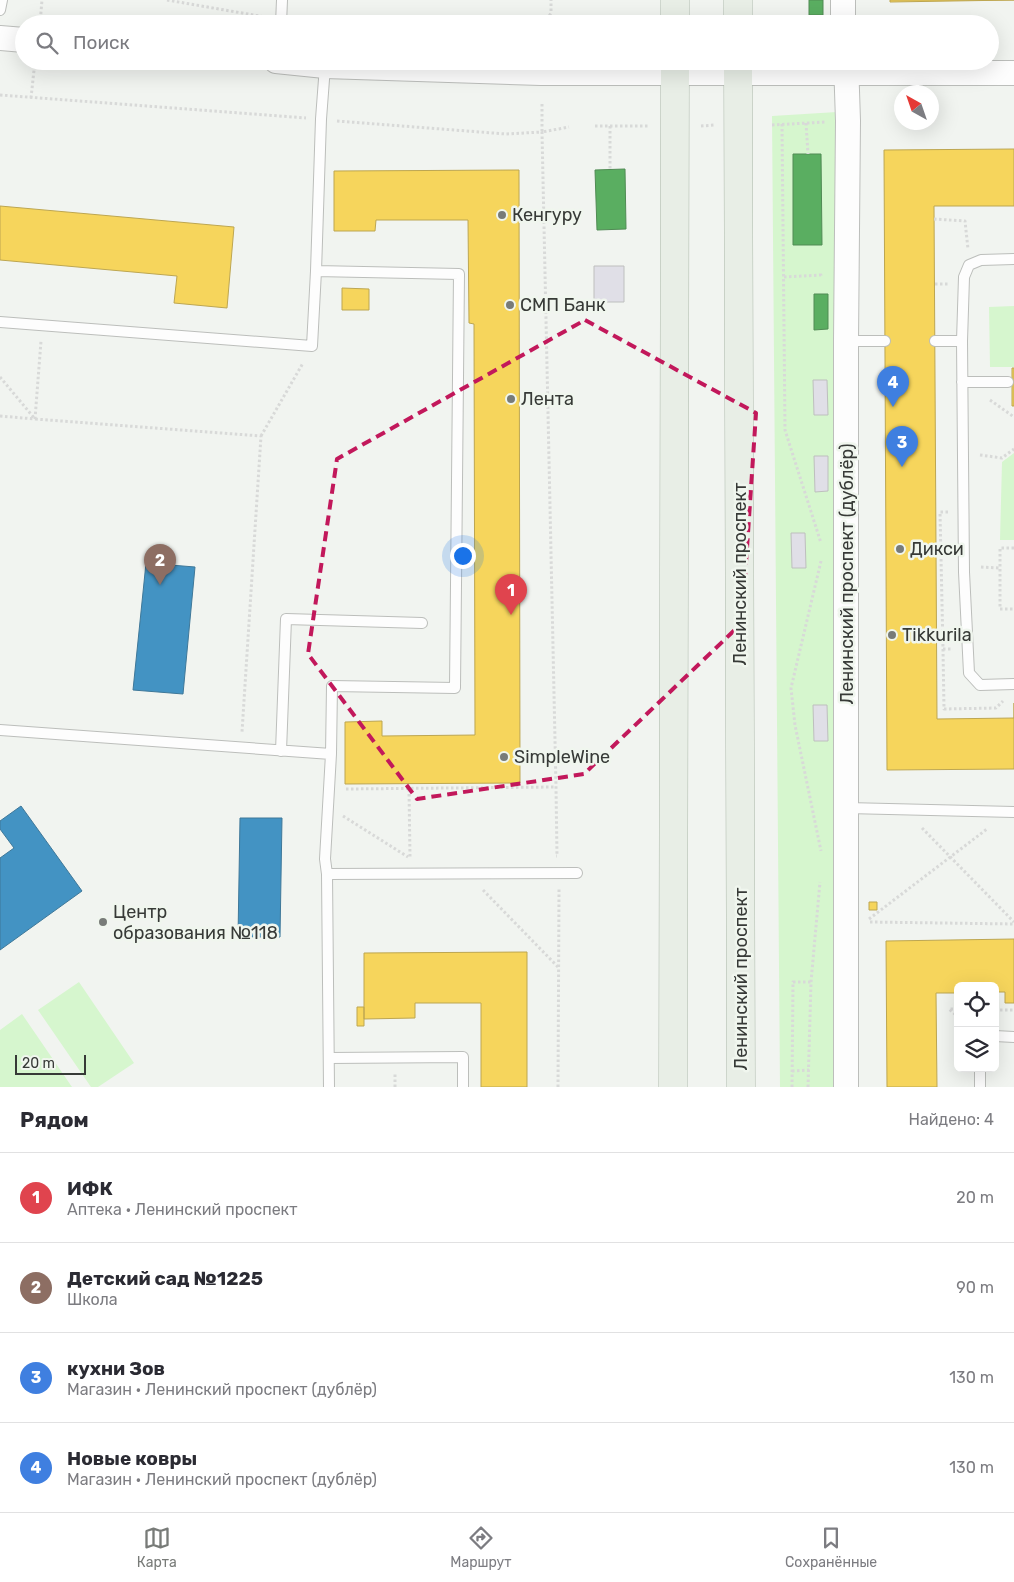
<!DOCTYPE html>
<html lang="ru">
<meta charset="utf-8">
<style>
body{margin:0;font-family:Rubik,sans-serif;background:#f7f7f7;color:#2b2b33}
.controls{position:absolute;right:15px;bottom:15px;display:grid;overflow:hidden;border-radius:8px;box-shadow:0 5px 20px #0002}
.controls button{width:45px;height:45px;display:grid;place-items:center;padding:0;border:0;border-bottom:1px solid #e1e1e2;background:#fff;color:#2b2b33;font:25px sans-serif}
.compass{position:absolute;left:894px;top:85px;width:45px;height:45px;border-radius:50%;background:#fff;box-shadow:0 5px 20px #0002;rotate:320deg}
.scale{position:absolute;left:15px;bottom:12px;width:71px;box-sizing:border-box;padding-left:5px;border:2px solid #373a37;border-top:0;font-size:14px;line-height:18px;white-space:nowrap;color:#373a37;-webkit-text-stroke:4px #f0f6ee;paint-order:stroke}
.you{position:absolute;left:462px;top:555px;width:18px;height:18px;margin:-12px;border:4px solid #fff;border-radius:50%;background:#1a73e8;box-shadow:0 0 0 8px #1a73e833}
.badge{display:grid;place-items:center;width:32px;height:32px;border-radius:50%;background:#787b78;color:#fff;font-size:16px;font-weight:700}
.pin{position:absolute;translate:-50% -41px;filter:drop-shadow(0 1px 2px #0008)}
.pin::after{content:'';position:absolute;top:26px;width:18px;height:15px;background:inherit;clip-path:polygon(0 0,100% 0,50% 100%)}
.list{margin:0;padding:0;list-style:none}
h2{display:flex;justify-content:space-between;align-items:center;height:65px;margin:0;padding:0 20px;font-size:21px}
h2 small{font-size:16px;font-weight:400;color:#7c7c81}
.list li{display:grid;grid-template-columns:32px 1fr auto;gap:15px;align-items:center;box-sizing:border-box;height:90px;padding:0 20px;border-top:1px solid #e1e1e2}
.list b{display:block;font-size:19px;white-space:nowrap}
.list p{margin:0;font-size:16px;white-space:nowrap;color:#7c7c81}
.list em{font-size:16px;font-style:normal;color:#7c7c81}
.icon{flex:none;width:28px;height:28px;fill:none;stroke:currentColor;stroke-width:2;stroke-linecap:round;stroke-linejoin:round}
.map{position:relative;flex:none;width:1014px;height:1087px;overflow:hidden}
.search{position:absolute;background:#fff;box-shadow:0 5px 20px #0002;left:15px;right:15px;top:15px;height:55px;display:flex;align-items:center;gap:12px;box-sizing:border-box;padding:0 18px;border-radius:28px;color:#7c7c81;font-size:19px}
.sheet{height:425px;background:#fff}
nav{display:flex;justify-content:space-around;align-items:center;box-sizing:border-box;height:70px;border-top:1px solid #e1e1e2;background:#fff;font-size:14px;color:#7c7c81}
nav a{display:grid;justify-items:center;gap:2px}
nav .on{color:#787b78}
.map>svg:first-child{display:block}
.green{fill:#d6f6ce}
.homes{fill:#f6d55c;stroke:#bda651}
.schools{fill:#4393c3;stroke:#3f7899}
.public{fill:#5aae61;stroke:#508b54}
.building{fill:#e0dfe7;stroke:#bebfbe}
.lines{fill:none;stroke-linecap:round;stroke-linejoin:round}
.service-casing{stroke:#bcbebb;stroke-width:12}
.tertiary-casing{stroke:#bcbebb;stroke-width:26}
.primary-casing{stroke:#adb9ab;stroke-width:29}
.path{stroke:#d8d9d8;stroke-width:3;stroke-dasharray:2.5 2.5;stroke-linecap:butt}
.service{stroke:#fdfdfd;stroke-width:10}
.tertiary{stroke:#fdfdfd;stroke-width:24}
.primary{stroke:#e8eee6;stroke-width:28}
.marked{fill:none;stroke:#c2185b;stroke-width:4;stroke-dasharray:10 6;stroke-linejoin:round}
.poi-dot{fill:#787b78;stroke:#f0f6ee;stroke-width:2}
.labels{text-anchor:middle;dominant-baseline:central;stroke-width:5;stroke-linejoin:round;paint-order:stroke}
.poi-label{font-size:18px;fill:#373a37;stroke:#f0f6ee;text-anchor:start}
.street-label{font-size:18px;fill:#373a37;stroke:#f0f6ee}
</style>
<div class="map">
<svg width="1014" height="1087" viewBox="0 0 1014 1087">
<rect width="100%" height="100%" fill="#f1f4f0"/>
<!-- green -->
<path class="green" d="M837,112V1087H780L772,116Z
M1014,306V367H990L989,307Z
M1014,453V540H1000L1002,462Z
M79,982L134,1063L98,1087H91L38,1010Z
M22,1014L72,1087H0V1030Z"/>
<!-- homes -->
<path class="homes" d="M890,0H1014L890,2Z
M1014,149V206H934L937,719L1014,718V703V769L887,770L884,150Z
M519,170L520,783L345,784V722L382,721V736L475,735L474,324L469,323L468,220H376L375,231H334V171Z
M0,206L234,227L227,308L174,303L177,276L0,260Z
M342,288L369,289V310H342Z
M1012,368H1014V406H1012Z
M869,902H877V910H869Z
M1014,939V1003H1005V992H995V986H958V993H936L937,1087H887L886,941Z
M527,952V1087H481V1003H415V1018L364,1019V953Z
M357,1007H364V1026H357Z"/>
<!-- schools -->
<path class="schools" d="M146,563L195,567L183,694L133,690Z
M21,806L82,891L0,950V858L14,848L0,829V821Z
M240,818H282L280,937H238Z"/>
<!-- public -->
<path class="public" d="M809,0H823V15H809Z
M793,154H821L822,245H793Z
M625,169L626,229L597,230L595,170Z
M814,294H828V329L814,330Z"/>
<!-- building -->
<path class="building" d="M594,266H624V302H594Z
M813,380H827L828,415H814Z
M814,456H828V491L815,492Z
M791,533H805L806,568H792Z
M813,705H827L828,741H814Z"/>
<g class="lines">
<defs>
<path id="service" d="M0,10L2,0
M281,24L282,0
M325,66L321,119L316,271L459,274L455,688L332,686L331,754L325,859L327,874L577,873
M1014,259L981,260L969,265L964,277L962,341L964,572L969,673L980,685L1014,684
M0,322L312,346L316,271
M846,341H885
M935,341H962
M962,382H1008
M0,730L331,754
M281,751L286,619L422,623
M847,808L1014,812
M327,874L329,1087
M995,1036L1014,1037
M329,1058L463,1057V1087
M980,1068V1087"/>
<path id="tertiary" d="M843,0V24
M0,38L24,40
M276,61L325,66L541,73H1014
M846,61L848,121L846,341V1087"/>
<path id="primary" d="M675,0V24
M738,24V0
M738,61L741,1087
M673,1087L675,61"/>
</defs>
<!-- service casing -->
<use href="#service" class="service-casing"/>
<!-- tertiary casing -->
<use href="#tertiary" class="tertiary-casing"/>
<!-- primary casing -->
<use href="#primary" class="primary-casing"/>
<!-- path -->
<path class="path" d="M167,0L265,17
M298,21L348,24
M40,24L42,0
M544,24L551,13V0
M0,95L306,118
M31,98L35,61
M542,104V132L569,127
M337,121L506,134L542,132L556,787L557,856H556
M806,123L808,154
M782,124L785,430L821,543
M772,125L826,122
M595,126H649
M610,126V170
M701,126L715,125
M934,219L965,221L968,249
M784,277L821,275V278
M935,284H949
M519,309L545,307
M0,377L35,419L261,436L242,732
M990,400L1014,417
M0,416L35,419L41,341
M261,436L303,363
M980,455L1002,458L1014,449
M948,512H940L943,649H953
M1014,548H1000V609H1014
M821,561L791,688L795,725L821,851
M981,567L1000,568
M943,649L944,709L996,708L1003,701
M346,789L556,787
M409,789L410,857
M343,816L408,857
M922,828L1014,922
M483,890L558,967
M869,919L987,829
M870,922L1014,924
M958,1009H949L958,1017
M995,1010H1014
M792,1071L809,1070
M395,1087V1073
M558,1087L559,889
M792,1087L793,982H811
M808,1087L811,982L820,882"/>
<!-- service -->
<use href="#service" class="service"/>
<!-- tertiary -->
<use href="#tertiary" class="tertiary"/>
<!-- primary -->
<use href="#primary" class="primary"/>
</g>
<!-- marked area -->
<path class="marked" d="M585,320L756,413L742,623L584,774L417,799L308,654L337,459Z"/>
<!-- markers -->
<g class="poi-dot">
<circle cx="502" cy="215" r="5"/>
<circle cx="510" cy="305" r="5"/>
<circle cx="511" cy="399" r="5"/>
<circle cx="900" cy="549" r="5"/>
<circle cx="892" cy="635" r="5"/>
<circle cx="504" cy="757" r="5"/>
<circle cx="103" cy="922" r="5"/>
</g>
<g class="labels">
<!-- poi labels -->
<g class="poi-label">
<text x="512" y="215">Кенгуру</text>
<text x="520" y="305">СМП Банк</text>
<text x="521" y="399">Лента</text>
<text x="910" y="549">Дикси</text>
<text x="902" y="635">Tikkurila</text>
<text x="514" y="757">SimpleWine</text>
<text x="113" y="912">Центр<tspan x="113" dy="21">образования №118</tspan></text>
</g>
<!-- street labels -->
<g class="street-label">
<text transform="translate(740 574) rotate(-90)">Ленинский проспект</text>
<text transform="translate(847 574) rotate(-90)">Ленинский проспект (дублёр)</text>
<text transform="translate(741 979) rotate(-90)">Ленинский проспект</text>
</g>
</g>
</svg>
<div class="controls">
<button><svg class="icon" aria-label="locate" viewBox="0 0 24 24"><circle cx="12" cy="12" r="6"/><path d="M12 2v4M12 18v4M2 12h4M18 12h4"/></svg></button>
<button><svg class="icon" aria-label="layers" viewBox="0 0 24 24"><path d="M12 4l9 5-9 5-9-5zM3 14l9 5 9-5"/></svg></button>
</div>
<svg class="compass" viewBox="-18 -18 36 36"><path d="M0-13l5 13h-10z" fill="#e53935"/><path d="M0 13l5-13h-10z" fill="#7c7c81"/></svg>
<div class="scale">20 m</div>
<div class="you"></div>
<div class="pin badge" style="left:511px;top:615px;background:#e0444e">1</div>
<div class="pin badge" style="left:160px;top:585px;background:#8d6e63">2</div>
<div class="pin badge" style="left:902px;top:467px;background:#3f7fe0">3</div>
<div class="pin badge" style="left:893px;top:407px;background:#3f7fe0">4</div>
<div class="search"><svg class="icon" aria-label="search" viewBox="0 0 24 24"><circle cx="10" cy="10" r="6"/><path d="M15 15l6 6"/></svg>Поиск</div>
</div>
<section class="sheet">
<h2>Рядом<small>Найдено: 4</small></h2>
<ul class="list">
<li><span class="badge" style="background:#e0444e">1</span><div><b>ИФК</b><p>Аптека · Ленинский проспект</p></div><em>20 m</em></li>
<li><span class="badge" style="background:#8d6e63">2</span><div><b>Детский сад №1225</b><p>Школа</p></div><em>90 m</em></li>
<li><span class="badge" style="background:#3f7fe0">3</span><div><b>кухни Зов</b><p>Магазин · Ленинский проспект (дублёр)</p></div><em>130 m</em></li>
<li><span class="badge" style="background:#3f7fe0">4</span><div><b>Новые ковры</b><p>Магазин · Ленинский проспект (дублёр)</p></div><em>130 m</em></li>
</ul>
</section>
<nav>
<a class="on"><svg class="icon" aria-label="map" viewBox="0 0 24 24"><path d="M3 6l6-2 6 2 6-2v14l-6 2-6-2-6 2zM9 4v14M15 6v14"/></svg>Карта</a>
<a><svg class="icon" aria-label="directions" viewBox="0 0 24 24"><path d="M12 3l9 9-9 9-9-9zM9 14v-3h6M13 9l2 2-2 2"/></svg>Маршрут</a>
<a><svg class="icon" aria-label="saved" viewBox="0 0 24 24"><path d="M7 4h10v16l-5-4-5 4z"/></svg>Сохранённые</a>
</nav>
